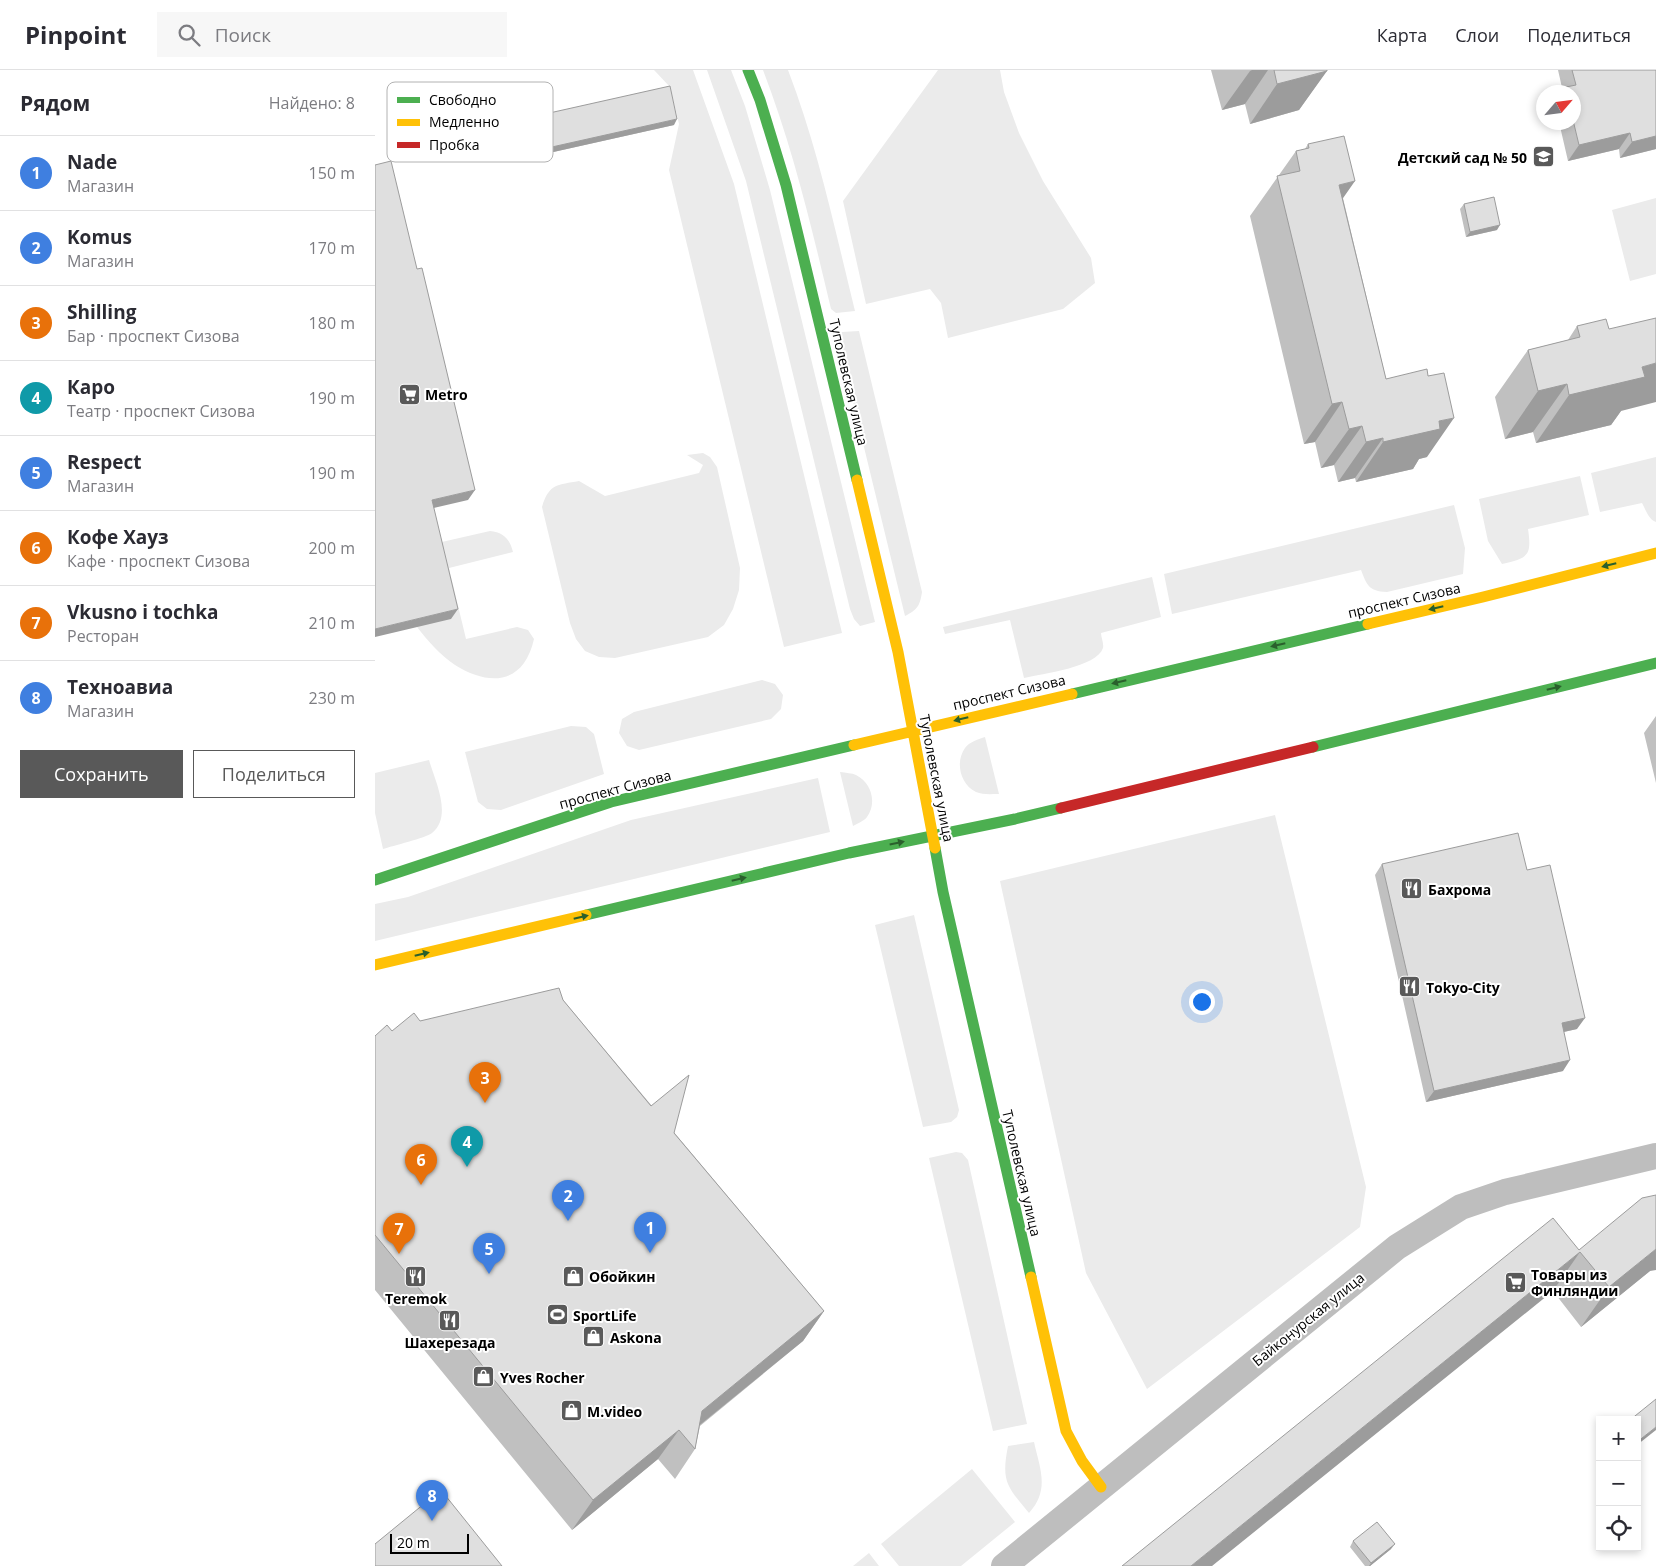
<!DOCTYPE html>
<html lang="ru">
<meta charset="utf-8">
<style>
body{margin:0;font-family:"Open Sans",sans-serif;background:#f7f7f7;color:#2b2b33}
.controls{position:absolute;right:15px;bottom:15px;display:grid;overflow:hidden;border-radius:0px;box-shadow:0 2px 8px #0003}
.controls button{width:45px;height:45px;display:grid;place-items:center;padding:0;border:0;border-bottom:1px solid #e1e1e2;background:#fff;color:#2b2b33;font:25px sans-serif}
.compass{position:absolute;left:1161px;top:15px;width:45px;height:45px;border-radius:50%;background:#fff;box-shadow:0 2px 8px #0003;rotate:62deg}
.scale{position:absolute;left:15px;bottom:12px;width:79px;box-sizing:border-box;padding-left:5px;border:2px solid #000;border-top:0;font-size:14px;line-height:18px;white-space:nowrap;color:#000;-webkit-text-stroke:4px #fff;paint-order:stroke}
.you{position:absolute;left:826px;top:931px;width:18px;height:18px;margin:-12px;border:4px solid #fff;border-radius:50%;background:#1a73e8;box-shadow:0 0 0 8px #1a73e833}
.badge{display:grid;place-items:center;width:32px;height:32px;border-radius:50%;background:#595959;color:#fff;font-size:16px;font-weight:700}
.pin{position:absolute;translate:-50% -41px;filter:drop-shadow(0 1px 2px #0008)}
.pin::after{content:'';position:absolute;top:26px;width:18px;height:15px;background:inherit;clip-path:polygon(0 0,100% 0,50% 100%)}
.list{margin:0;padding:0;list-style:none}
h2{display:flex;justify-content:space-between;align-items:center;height:65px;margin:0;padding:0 20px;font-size:21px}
h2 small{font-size:16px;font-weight:400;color:#7c7c81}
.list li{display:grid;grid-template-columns:32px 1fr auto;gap:15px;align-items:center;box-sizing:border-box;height:75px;padding:0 20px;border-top:1px solid #e1e1e2}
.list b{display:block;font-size:19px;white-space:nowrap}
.list p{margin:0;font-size:16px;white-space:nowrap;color:#7c7c81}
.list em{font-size:16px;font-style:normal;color:#7c7c81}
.actions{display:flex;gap:10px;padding:15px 20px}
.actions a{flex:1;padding:11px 0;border:1px solid #595959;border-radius:0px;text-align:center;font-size:18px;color:#595959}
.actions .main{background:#595959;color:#fff}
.icon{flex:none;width:28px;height:28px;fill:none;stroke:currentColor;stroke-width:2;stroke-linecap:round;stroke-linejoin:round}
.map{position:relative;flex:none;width:1281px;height:1496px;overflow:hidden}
header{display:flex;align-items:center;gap:30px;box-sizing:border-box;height:70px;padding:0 25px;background:#fff;border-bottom:1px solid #e1e1e2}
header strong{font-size:24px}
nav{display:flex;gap:28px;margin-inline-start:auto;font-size:18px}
.search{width:350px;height:45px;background:#f7f7f7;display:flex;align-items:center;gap:12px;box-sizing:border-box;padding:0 18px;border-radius:0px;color:#7c7c81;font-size:19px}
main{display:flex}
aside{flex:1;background:#fff}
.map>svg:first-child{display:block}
.green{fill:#ebebeb}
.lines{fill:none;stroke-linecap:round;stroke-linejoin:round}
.street{stroke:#bebebe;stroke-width:26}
.fast{stroke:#4caf50;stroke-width:11}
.slow{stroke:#ffc107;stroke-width:11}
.jam{stroke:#c62828;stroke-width:11}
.wall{fill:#c0c0c0}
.shaded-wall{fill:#9c9c9c}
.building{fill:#dfdfdf;stroke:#9c9c9c}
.oneway{fill:#2a602c}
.labels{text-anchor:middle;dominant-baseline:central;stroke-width:4;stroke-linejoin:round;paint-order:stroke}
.poi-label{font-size:14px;font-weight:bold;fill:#000;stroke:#fff;text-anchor:start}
.street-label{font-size:14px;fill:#000;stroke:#fff}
.key{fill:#fff;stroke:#b2b2b2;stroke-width:1}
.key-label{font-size:14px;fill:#000}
</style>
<header>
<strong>Pinpoint</strong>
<div class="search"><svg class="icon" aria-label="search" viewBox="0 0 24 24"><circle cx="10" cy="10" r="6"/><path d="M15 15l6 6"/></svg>Поиск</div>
<nav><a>Карта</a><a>Слои</a><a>Поделиться</a></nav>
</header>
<main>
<aside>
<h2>Рядом<small>Найдено: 8</small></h2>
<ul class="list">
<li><span class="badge" style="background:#3f7fe0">1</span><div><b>Nade</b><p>Магазин</p></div><em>150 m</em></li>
<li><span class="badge" style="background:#3f7fe0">2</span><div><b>Komus</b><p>Магазин</p></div><em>170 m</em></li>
<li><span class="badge" style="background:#e8710a">3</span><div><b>Shilling</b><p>Бар · проспект Сизова</p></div><em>180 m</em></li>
<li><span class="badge" style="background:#0f9aa8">4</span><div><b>Каро</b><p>Театр · проспект Сизова</p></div><em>190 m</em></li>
<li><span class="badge" style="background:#3f7fe0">5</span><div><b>Respect</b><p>Магазин</p></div><em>190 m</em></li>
<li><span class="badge" style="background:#e8710a">6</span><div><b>Кофе Хауз</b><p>Кафе · проспект Сизова</p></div><em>200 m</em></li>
<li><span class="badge" style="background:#e8710a">7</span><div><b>Vkusno i tochka</b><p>Ресторан</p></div><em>210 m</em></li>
<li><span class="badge" style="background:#3f7fe0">8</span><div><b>Техноавиа</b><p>Магазин</p></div><em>230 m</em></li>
</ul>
<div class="actions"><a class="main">Сохранить</a><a>Поделиться</a></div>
</aside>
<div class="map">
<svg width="1281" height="1496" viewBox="0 0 1281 1496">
<rect width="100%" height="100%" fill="#fff"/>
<!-- green -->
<path class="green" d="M279,0H318L359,114L467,563L409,577L294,100L304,54L295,17Z
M332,0H356L370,36L395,120L500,552L485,556L479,549L475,539L371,111Z
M388,0H413C443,78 460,160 480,241L461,243L456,239C437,159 418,78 388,0Z
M563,0H625L629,22L644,63L668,111L716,188L720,213L688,239L573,268L566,233L555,219L491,234L468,131Z
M1281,128V204L1255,211L1237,140Z
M484,261L547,522C545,536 542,540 530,546L462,266L467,262Z
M328,383L335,387L342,397L365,498L364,520L358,539L349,555L333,567L240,588L224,587L210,581L201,569L195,553L167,437C174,413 183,415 204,411L230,426L324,403L328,395L312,385Z
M1281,387V452C1273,449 1271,440 1267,433L1225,442L1216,403Z
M1205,406L1214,445L1153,459C1157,486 1153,488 1127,494L1113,471L1104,429Z
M1079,435L1090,478L1088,504L1012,522C993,521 992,515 986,500L797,544L789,504Z
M115,461C128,462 135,469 138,482L74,498L91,569L142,557L153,560L159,569C149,614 115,617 80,595C65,585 53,571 42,557L58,474Z
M777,507L786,547L726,563C726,567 729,574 728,578C722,597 667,604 649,608L635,550L570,564L568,557Z
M387,610L400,614L408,625L406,639L396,649L264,680L252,676L244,663L247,649L259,642Z
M196,656L211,657L219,664L229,704L126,740L112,739L103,732L90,682Z
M610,667L624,724C616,724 608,725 601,722C585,714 580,692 590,678C594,672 604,669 610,667Z
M54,690C60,711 78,746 57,763C51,768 17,776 8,779L0,743V703Z
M465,702C471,703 477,703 481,705C497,713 502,733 492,747C489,751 483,753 478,756Z
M443,708L455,762L0,871V834L33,827L256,750Z
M900,745L991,1117L985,1157L772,1319L711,1203L625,811Z
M539,845L584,1040L582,1047L576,1052L548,1057L500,855Z
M581,1082L587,1083L593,1090L652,1354L618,1361L554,1088Z
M659,1372C665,1399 675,1420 654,1443C632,1416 626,1412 633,1376Z
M597,1399L640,1452L586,1496H524L506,1474Z
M494,1483L504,1496H478Z"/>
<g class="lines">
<!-- street -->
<path class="street" d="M629,1496L1022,1177L1086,1137L1130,1122L1281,1086"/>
<!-- fast -->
<path class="fast" d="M373,0L385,30L411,115L482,410
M697,624L993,554
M938,677L1281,593
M560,778L568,822L656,1207
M0,810L236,732L479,675
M211,845L474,783L640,749L686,738"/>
<!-- slow -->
<path class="slow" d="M482,410L523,582L560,778
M993,554L1108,527L1281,483
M479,675L697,624
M0,895L211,845
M656,1207L691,1361L707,1391L726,1417"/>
<!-- jam -->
<path class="jam" d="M686,738L938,677"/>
</g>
<!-- wall -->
<path class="wall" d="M836,0H952L924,40L875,54L870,34L847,40Z
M1183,0H1281V79L1245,88L1244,79L1193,91L1184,52H1198V22H1187H1188Z
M152,48L299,55L156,87L148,53Z
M933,74L968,128L1011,309L1052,387L1044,389L1038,399L981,412L980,408L963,412L959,395L946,398L940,372L929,374L875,146L921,81L930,79Z
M1089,134L1122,160L1091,167L1085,139Z
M1202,256L1246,341L1236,355L1161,373L1158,362L1130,369L1120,327L1153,280L1193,270Z
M1281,646V713L1269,663Z
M1007,794L1152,800L1202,959L1189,962L1188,1001L1051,1032L1000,805Z
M188,930L449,1241L428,1271L325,1356L320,1379L300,1409L283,1389L197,1460L0,1220V966L17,961L45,951Z
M1204,1180L1275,1201L1206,1257L1178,1221Z
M978,1471L1016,1479L995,1496H990L975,1477Z"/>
<!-- shaded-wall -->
<path class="shaded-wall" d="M877,0H893L870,34L847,40L875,1Z
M952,1L924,40L875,54L902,14Z
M302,49L299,55L156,87L159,81Z
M1255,63L1244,79L1193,91L1204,75Z
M1281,66V79L1245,88L1257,72Z
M980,111L952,151L964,115Z
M1125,155L1122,160L1091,167L1095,162Z
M1281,293V332L1246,341L1236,355L1161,373L1194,325L1267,297Z
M1192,314L1158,362L1130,369L1163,321Z
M967,332L940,372L929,374L957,334Z
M1079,348L1052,387L1044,389L1038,399L981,412L1008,372L1064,351Z
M987,356L959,395L946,398L974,359Z
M1008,368L980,408L963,412L991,372Z
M100,420L93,430L50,440L57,430Z
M83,539L76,549L0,567V559Z
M1210,948L1202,959L1179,964L1187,953Z
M1195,990L1188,1001L1051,1032L1059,1021Z
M1281,1179V1200L1275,1201L1206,1257L1234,1217Z
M1205,1182L1178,1221L837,1496H816Z
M449,1241L428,1271L310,1367L327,1341Z
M1281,1357V1360L1262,1375V1372Z
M304,1360L283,1389L197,1460L218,1430Z
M1020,1474L1016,1479L995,1496H994L996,1493Z"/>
<!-- building -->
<path class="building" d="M899,0H952V1L902,14Z
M1197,0H1281V66L1257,72L1255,63L1204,75L1198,50V22H1192L1191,17L1201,15Z
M295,16L302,49L159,81L152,48Z
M969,66L980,111L964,115L1011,309L1052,299L1053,306L1069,303L1079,348L1064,351L1065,359L1008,372V368L991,372L987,356L974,359L967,332L957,334L902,106L925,101L921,81L934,78L933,74Z
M16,91L42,199L47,198L100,420L57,430L83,539L0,559V95Z
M1119,127L1125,155L1095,162L1089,134Z
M1281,248V293L1267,297L1270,307L1194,325L1192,314L1163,321L1153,280L1205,267L1202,256L1231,249L1234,259Z
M1143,763L1152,800L1175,795L1210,948L1187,953L1195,990L1059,1021L1007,794Z
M184,918L188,930L276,1036L314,1005L299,1063L449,1241L327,1341L320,1379L304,1360L218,1430L0,1165V966L12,955L17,961L39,943L45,951Z
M1281,1125V1179L1234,1217L1205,1182L816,1496H747L1178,1148L1204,1180L1267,1128Z
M1281,1329V1357L1262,1372V1350H1255Z
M66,1420L127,1496H0V1474Z
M1002,1452L1020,1474L996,1493L978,1471Z"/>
<!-- one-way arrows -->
<defs><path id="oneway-solid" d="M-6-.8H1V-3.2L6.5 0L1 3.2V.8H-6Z" transform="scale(1.25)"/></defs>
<g class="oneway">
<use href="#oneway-solid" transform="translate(1234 495) rotate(166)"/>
<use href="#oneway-solid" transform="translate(1061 538) rotate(167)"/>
<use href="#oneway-solid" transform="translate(903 575) rotate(167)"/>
<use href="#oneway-solid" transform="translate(744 612) rotate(167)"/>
<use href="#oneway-solid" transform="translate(1179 618) rotate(-14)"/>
<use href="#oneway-solid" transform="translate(586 649) rotate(166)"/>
<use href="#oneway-solid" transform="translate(522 773) rotate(-12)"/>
<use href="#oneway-solid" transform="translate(364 809) rotate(-13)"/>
<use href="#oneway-solid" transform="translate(206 847) rotate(-13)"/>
<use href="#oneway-solid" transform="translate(47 884) rotate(-13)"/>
</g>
<!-- icons -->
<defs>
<symbol id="school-square" viewBox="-11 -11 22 22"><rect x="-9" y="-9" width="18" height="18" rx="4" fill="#595959" stroke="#fff"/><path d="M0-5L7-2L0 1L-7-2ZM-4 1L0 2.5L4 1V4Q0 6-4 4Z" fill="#fff"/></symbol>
<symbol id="supermarket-square" viewBox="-11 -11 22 22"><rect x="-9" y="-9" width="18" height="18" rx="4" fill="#595959" stroke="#fff"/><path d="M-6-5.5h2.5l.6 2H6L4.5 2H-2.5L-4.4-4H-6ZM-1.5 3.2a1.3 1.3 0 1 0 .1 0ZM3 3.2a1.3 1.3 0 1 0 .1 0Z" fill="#fff"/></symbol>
<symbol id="restaurant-square" viewBox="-11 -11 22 22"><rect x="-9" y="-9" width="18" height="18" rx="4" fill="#595959" stroke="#fff"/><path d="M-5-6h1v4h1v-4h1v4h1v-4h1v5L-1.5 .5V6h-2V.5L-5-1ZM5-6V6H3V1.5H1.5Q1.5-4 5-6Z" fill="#fff"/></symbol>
<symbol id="shop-square" viewBox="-11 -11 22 22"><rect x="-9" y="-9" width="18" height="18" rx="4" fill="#595959" stroke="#fff"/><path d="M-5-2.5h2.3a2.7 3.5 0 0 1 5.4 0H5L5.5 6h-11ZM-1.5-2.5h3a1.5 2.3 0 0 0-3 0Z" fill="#fff"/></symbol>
<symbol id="stadium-square" viewBox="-11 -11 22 22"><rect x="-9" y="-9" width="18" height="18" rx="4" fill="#595959" stroke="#fff"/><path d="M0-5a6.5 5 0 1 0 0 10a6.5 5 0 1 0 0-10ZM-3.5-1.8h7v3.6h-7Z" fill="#fff"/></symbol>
</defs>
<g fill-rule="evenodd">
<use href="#school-square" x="1156" y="74" width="25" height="25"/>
<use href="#supermarket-square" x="22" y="312" width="25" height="25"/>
<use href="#restaurant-square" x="1024" y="806" width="25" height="25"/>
<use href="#restaurant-square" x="1022" y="904" width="25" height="25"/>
<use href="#restaurant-square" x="28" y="1194" width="25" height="25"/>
<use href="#shop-square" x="186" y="1194" width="25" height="25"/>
<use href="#supermarket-square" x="1128" y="1200" width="25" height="25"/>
<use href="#stadium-square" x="170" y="1232" width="25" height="25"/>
<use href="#restaurant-square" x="62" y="1238" width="25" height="25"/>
<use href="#shop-square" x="206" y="1254" width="25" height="25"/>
<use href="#shop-square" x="96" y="1294" width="25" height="25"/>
<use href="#shop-square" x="184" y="1328" width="25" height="25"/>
</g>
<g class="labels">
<!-- poi labels -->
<g class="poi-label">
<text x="1152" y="87" text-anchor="end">Детский сад № 50</text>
<text x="50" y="324">Metro</text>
<text x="1053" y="819">Бахрома</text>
<text x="1051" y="917">Tokyo-City</text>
<text x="1156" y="1204">Товары из<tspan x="1156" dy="16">Финляндии</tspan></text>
<text x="214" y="1206">Обойкин</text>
<text x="41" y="1228" text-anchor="middle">Teremok</text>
<text x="198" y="1245">SportLife</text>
<text x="235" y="1267">Askona</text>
<text x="75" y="1272" text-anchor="middle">Шахерезада</text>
<text x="125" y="1307">Yves Rocher</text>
<text x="212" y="1341">M.video</text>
</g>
<!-- street labels -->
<g class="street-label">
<text transform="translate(474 312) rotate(77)">Туполевская улица</text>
<text transform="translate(1029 530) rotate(-13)">проспект Сизова</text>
<text transform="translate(634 622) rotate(-13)">проспект Сизова</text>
<text transform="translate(562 708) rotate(79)">Туполевская улица</text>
<text transform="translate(240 719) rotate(-15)">проспект Сизова</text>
<text transform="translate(647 1103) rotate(77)">Туполевская улица</text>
<text transform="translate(933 1249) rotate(-39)">Байконурская улица</text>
</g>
</g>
<!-- legend -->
<rect x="12" y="12" width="166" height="80" rx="8" class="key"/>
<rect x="22" y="27" width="23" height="6" fill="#4caf50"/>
<rect x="22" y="49" width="23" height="7" fill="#ffc107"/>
<rect x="22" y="72" width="23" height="6" fill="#c62828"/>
<g class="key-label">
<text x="54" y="35">Свободно</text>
<text x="54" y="57">Медленно</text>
<text x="54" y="80">Пробка</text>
</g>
</svg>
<div class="controls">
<button>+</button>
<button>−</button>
<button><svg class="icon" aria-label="locate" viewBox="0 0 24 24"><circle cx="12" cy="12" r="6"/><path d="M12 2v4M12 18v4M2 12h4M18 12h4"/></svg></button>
</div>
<svg class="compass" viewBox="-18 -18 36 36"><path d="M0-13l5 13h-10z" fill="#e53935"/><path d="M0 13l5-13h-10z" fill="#7c7c81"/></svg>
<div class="scale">20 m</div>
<div class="you"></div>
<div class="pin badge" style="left:275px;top:1183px;background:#3f7fe0">1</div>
<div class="pin badge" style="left:193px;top:1151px;background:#3f7fe0">2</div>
<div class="pin badge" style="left:110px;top:1033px;background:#e8710a">3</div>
<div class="pin badge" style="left:92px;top:1097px;background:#0f9aa8">4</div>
<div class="pin badge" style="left:114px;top:1204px;background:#3f7fe0">5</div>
<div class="pin badge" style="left:46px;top:1115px;background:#e8710a">6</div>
<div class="pin badge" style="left:24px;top:1184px;background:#e8710a">7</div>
<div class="pin badge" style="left:57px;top:1451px;background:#3f7fe0">8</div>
</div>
</main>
